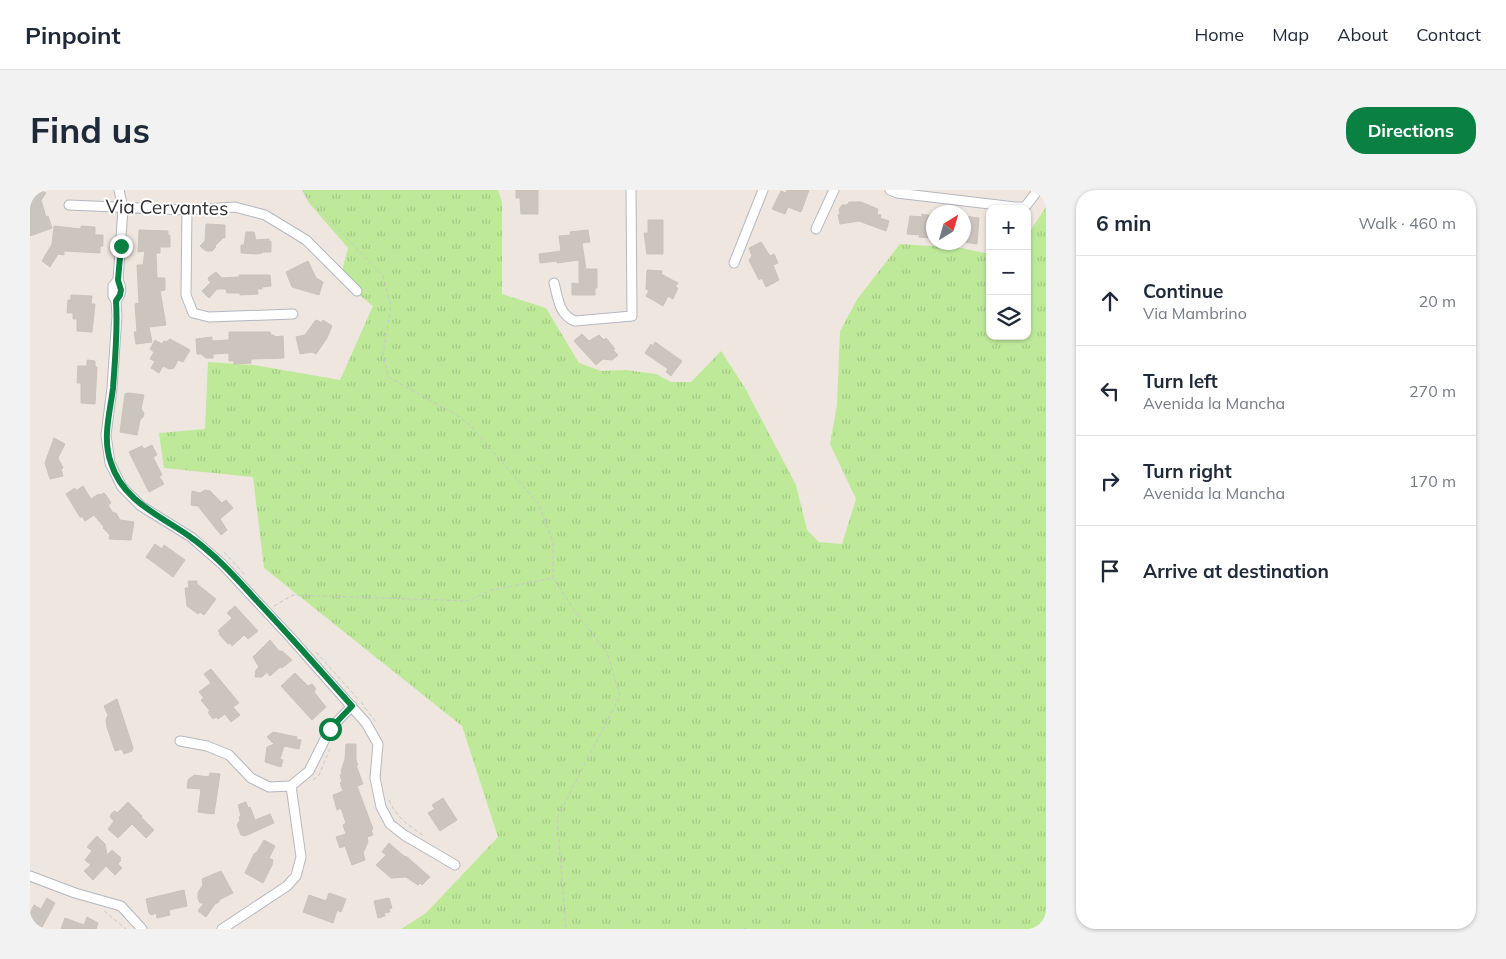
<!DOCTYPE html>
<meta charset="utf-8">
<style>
body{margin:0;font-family:Mulish,sans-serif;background:#f2f2f3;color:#1f2937}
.controls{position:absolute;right:15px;top:15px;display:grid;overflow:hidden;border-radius:10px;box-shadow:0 1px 4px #0004}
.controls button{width:45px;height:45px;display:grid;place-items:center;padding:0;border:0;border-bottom:1px solid #e0e1e3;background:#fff;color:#1f2937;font:25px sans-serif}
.compass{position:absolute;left:896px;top:15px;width:45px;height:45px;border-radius:50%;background:#fff;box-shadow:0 1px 4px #0004;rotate:37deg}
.stop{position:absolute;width:15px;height:15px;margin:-11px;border:4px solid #0b8043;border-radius:50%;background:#fff}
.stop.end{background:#0b8043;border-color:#fff;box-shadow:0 1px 5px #0008}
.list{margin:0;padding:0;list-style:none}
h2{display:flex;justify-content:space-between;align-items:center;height:65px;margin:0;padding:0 20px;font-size:21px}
h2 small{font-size:16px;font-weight:400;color:#747a83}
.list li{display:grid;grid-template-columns:32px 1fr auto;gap:15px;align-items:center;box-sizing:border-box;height:90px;padding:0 20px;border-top:1px solid #e0e1e3}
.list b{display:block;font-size:19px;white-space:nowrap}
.list p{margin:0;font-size:16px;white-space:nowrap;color:#747a83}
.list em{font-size:16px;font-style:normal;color:#747a83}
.icon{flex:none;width:28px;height:28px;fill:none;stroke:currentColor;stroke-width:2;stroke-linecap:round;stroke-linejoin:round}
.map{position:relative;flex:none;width:1016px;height:739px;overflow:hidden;border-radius:20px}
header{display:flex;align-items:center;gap:30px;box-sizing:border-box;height:70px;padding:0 25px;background:#fff;border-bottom:1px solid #e0e1e3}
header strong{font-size:24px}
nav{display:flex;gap:28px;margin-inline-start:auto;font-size:18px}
.intro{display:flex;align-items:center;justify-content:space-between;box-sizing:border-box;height:120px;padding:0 30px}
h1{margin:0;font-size:35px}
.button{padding:12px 22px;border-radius:20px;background:#0b8043;color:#fff;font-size:18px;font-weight:700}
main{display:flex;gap:30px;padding:0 30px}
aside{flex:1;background:#fff;border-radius:20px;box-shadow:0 1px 4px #0004}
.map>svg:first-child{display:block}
.grass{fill:url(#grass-tufts)}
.building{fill:#cbc5bd;stroke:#cbc2b8}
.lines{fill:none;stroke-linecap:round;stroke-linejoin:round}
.minor-casing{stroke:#b3b7c1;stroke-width:11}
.path{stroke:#c8c8c8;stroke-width:1;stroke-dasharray:4 2.5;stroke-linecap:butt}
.minor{stroke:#fff;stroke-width:9}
.route{stroke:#0b8043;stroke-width:6}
.labels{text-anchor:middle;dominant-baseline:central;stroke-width:4;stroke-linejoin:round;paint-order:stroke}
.street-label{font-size:19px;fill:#2d2d2d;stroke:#fff}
</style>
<header>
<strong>Pinpoint</strong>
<nav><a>Home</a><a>Map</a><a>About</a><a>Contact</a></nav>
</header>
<div class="intro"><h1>Find us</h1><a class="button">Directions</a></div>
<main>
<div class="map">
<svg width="1016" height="739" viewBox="0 0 1016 739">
<defs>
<pattern id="grass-tufts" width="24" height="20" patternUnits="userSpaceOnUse" patternTransform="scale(1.25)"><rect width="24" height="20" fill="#bde999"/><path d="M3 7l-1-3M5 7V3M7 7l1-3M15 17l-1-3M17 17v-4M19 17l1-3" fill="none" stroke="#a3c884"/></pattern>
</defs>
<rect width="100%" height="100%" fill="#efe7df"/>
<!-- grass -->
<path class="grass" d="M272,0H468L472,12V104L516,118L549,173L571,181L596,180L626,184L641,192H661L691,161L715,198L766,295L777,340L789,352L812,354L826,309L800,254L807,215L810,141L828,108L870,54L931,58L960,64V146H997V46L1016,17V739H371L396,723L468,647L432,536L234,378L223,287L134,278L129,243L175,239L178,172L224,175L310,190L343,116L310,89L318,58L279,13Z"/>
<!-- building -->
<path class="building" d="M0,0H11L16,3L11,10L16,27L18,26L22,38L0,46Z
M486,0H508V24H491L490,8H486Z
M757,0H779L771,22L758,17L755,24L742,19L751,1L756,3Z
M819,12H831L848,19L847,24L851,25L850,28L859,31L856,41L829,31L810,34L808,25L810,24L809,19L812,15H817Z
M892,24L902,26L900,48L889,47L890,45L877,44L880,26L892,27Z
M934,26L949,28L947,54L934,52Z
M618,30H633V64H617L614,43H618Z
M176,34L195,35V48H193L185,56L186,57L182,61H176L170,56L175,51Z
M24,36L51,39V36L65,37V45H73V56H70V63L34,61V65L28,64L20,77L12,71L22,54Z
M109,40L138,41V45H140V57H130V63H126L127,88H135V100L130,101L136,135L119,137L122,152L106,154L104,142H107L105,114L109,113L107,75H113L115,61L108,62Z
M558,40L560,52L552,53L556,79H567V98H565V105H542V93L549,94V70L527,73V71L510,73L509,64L531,61L529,46L541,45L540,42Z
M216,42H224L226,50L239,49V52L241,51V62H232V63L227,64L211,63V55H214Z
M731,52L740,66L744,64L748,73L743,75L749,90L736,97L732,88L729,90L719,70L722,66L719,58Z
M278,71L286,88L293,92L289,105L262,97L256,82Z
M617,80L632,81L631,84L648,93L645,97L648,98L643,109L638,106L633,116L616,106L619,101L616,99Z
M186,82L192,88L209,87V85H240L241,96L232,97V99H227L228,104L210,105V103H197L196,99H187L179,108L172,101L181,92L178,90L179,87Z
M41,105L62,106L61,114H65L62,142L47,141V129H43V123H37L38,110H41Z
M287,130L292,133L293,130L302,136L297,148L286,164L282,162L270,164L266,147L275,145L285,131Z
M199,142H240L241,145H244V147L253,146L254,168L221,169V173L204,174V171H199V163L183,164V168H176L171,164H167L166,149L182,147V151L199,150Z
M552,144L559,151L569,145L574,150L576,148L585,159L583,160L588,165L582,170L573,169L566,175L544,151Z
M140,149L160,160L153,172L148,170L144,178L139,179L133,176L129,183L121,178L125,171L120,169L124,162L120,159L125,150L132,154L134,151L136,152Z
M625,152L652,171L641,186L636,182L638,179L615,163L621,154L623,156Z
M57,170L65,171V177H67L65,214L51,213V193H47L48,176H57Z
M98,203L114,205L111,219L114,223L113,227L110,230L107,245L90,242L95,204Z
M24,248L35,254L28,268L33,278L31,279L33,286L20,289L15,273Z
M122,255L127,265L123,267L132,285L129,286L134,294L119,302L99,262L112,256L114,259Z
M53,296L61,309L69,304L70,305L74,303L76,305L81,313L78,315L83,323H86L90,330L104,332L101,350L79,349L80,345L73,338L74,337L64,325L55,331L53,327H50L36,304L45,298L46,301Z
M175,300L180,301L192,313L196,310L203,318L190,329L197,340L191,345L168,316L161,315L162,301L170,303Z
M125,354L132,359L134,355L155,370L143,387L116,367Z
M158,391H167V394L186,409L174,425L170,422L168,424L157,416L155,398H159Z
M205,416L228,441L218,449L214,445L202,456L200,453L198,454L189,444L190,443L188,441L202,428L197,423Z
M240,450L249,461H252L262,470L252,478L250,477L240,486L237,482L232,487H225L226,480L229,477L223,467Z
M181,479L209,513L203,517L210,525L201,532L195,524L188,529L186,527L183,529L178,522L180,521L171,510L174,508L169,502L181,493L174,484Z
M265,483L278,496L282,494L286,499L284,502L296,517L282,530L251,496Z
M87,509L103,558L102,561L94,564L92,559L85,561L77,537L76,530L78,525L74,516Z
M243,542L267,547L266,549L271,550L269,559L254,556L250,569L253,570L251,577L235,572L237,557L244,554L237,547Z
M316,554H326V570L328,575H326L333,594L327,596L343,639L341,640L343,645L337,647L338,652L333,663L335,670L322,675L315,656L310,658L306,647L316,644L313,635L316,633L311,618L307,620L303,605L313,601L310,593L312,592L310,585L312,584L311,581L315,569Z
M180,583L190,584L184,624L168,622L171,599L157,598L158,590L164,585L179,587Z
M413,608L427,630L410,641L398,623L405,619L402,615Z
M98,612L112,626L111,627L124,640L116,648L102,634L88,648L78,639L84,631L80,627L81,624L85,621L87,623Z
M216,612L218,618L220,617L225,630L240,624L244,633L215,646L211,645L207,635L210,630L209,627L211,626L208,615Z
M67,646L75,654L77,665L82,660L91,668L89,669L91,670L88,674L92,678L85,685L76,676L63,690L54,681L61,675L55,670L62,661L57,657Z
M234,650L245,656L239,668L243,670L242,675L233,693L215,683L224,664L227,662Z
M359,653L375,667L376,666L400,687L392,695L390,693L388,695L376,687L361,688L346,675L356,665L352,662Z
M191,681L203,703L189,710V712L185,714L176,727L168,721L174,713H170L168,708V702L173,695L172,689Z
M154,700L157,716L139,720L140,725L127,728L126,723L121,725L119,723L116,709Z
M299,703L316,709L311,722L307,720L303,733L273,722L279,705L296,711Z
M17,708L25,713L11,739L6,737L0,738V723L4,715L11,719Z
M359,708L362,718L359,719L360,722L354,723L355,726L348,728L344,711Z
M57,727L68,733L66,739H31L35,728L54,735Z"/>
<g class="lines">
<defs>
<path id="minor" d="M860,0L867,3L985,17H995L1008,0
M39,15L157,20L205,17L235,25L276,50L327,101
M157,20L156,105L163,123L179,127L263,124
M786,39L804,0
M704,73L733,0
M88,90L83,96V106L86,111L87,126L82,198L76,245L80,273L92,297L111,316L161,347L192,374L262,449L336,533L348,554L345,588L351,617L360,634L374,645L425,675
M524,93C528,108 529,125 545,131L602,126L601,0
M86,111C92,103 92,98 88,90L93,18L89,0
M150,551L177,556L199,565L221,588L239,597L261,596L279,581L300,539L322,516
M0,686L45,703L91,716L112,739
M192,739L257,696L266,686L271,667L261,596"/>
</defs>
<!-- minor casing -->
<use href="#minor" class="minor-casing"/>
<!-- path -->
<path class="path" d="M273,0L282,12L353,86L361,116L353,164L358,187L425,224L442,237L509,315L523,352V388L545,421L577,463L590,506L527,628L536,739
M194,362L215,385
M244,416L263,405L438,411L461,400L523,388
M286,462L328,509
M331,512L335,517L334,518
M335,518L346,532
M283,590L289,585L300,559
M359,610C366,627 379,636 394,646
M74,721L96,739
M713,738L716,739"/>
<!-- minor -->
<use href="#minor" class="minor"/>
</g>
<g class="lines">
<!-- route -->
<path class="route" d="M91,56L88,90L91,100L90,105L86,111C88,139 85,170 83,198C80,223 72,248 81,273C93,311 129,325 159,346C185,364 207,389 228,412C260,446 291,481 322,516L300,539"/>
</g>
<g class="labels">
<!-- street labels -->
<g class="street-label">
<text transform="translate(137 17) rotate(1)">Via Cervantes</text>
</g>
</g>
</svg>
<div class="controls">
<button>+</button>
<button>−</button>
<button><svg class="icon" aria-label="layers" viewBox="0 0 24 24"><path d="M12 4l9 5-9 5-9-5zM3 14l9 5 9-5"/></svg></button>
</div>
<svg class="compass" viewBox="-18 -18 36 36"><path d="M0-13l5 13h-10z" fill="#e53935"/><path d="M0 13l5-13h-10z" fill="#747a83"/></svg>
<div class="stop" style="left:300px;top:539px"></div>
<div class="stop end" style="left:91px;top:56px"></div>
</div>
<aside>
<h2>6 min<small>Walk · 460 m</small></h2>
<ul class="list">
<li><svg class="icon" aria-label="ahead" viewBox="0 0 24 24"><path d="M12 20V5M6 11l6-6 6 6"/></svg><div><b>Continue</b><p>Via Mambrino</p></div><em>20 m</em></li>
<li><svg class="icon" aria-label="left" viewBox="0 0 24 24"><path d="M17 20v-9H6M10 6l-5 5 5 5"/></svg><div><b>Turn left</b><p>Avenida la Mancha</p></div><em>270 m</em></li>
<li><svg class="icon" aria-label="right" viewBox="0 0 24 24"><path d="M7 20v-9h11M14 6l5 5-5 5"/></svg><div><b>Turn right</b><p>Avenida la Mancha</p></div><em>170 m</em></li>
<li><svg class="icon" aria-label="arrive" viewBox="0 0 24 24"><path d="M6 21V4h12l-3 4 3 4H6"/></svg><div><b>Arrive at destination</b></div></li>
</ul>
</aside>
</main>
